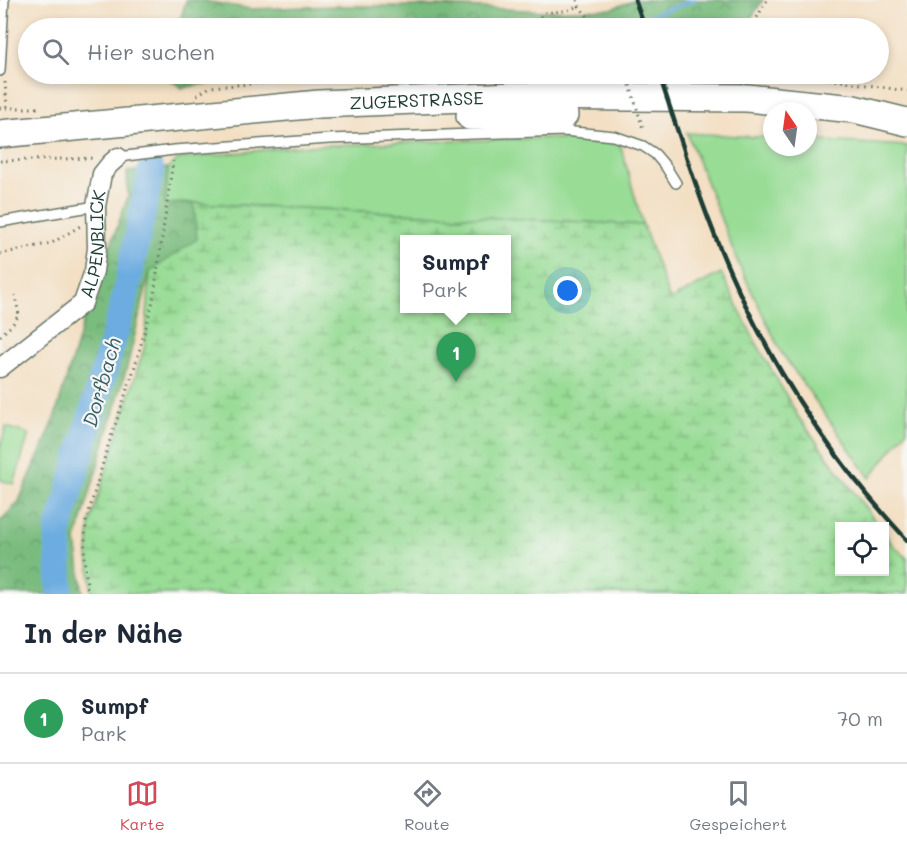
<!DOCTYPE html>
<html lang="de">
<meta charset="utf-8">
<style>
body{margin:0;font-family:Mali,sans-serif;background:#f2f2f3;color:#1f2937}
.controls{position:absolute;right:18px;bottom:18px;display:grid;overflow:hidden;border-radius:0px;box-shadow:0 3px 9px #0003}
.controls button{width:54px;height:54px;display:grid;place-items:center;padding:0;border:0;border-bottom:2px solid #e0e1e3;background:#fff;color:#1f2937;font:30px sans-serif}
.compass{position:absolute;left:763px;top:102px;width:54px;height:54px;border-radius:50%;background:#fff;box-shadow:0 3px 9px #0003;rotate:347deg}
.you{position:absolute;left:568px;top:291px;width:21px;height:21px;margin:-15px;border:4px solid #fff;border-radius:50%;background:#1a73e8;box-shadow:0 0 0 9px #1a73e833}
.badge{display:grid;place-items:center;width:39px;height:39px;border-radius:50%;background:#d1495b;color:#fff;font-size:20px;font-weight:700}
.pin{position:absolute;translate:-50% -50px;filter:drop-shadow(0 2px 3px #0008)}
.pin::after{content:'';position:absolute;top:32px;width:21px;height:18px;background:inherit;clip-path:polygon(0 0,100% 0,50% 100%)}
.popup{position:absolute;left:400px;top:235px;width:111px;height:78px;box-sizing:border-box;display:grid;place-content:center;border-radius:0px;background:#fff;filter:drop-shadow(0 2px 4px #0005);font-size:20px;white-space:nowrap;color:#747a83}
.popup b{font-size:22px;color:#1f2937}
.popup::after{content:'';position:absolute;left:50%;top:100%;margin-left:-12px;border:12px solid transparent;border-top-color:#fff}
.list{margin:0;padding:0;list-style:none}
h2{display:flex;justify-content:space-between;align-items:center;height:78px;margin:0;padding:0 24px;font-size:26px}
h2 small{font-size:20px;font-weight:400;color:#747a83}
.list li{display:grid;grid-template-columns:39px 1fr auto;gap:18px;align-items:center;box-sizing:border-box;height:90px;padding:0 24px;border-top:2px solid #e0e1e3}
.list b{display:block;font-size:22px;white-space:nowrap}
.list p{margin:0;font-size:20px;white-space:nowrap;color:#747a83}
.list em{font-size:20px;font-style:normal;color:#747a83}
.icon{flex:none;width:33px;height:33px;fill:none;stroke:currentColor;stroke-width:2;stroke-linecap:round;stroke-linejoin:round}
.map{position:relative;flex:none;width:907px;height:594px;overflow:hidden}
.search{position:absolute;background:#fff;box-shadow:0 3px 9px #0003;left:18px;right:18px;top:18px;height:66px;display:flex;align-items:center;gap:15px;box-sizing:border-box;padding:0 21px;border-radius:33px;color:#747a83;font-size:22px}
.sheet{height:168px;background:#fff}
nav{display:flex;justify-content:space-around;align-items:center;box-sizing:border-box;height:84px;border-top:2px solid #e0e1e3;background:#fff;font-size:16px;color:#747a83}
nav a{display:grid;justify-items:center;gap:3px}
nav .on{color:#d1495b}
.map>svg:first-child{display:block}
.grass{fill:#98dc95;stroke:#5c8c64;stroke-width:1.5}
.forest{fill:url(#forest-crowns);stroke:#4c7c59;stroke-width:1.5}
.wetland{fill:url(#wetland-marsh);stroke:#5c8c64;stroke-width:1.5;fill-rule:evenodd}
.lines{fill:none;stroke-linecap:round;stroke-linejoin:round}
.stream{stroke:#6cace0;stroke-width:4.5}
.river{stroke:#6cace0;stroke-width:27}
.service-casing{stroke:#697666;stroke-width:12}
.minor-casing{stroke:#697666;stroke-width:21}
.primary-casing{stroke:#697666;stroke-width:30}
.path{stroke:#697666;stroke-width:3;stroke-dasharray:1.5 4.5;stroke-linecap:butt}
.service{stroke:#fff;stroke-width:9}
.minor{stroke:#fff;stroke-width:18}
.primary{stroke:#fff;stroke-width:27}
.rail{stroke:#1f3d34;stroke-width:4.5}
.path-bridge{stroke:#697666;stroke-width:3;stroke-dasharray:1.5 4.5;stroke-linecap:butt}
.labels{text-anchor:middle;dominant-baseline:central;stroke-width:4.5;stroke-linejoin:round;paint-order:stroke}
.street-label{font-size:18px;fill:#1f3d34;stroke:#f6f6f2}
.water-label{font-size:20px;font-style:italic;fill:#365e68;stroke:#f6f6f2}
</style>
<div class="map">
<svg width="907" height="594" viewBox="0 0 907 594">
<defs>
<pattern id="forest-crowns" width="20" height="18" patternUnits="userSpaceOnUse" patternTransform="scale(1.5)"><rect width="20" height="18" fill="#7abc7e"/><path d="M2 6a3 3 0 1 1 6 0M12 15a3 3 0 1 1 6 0" fill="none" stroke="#639a68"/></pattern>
<pattern id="wetland-marsh" width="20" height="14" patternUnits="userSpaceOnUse" patternTransform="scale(1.5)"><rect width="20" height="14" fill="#98dc95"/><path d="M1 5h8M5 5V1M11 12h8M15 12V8" fill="none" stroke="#7bb47a"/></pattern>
</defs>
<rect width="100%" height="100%" fill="#f6f6f2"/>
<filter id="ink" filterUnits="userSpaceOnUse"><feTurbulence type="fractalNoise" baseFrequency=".0167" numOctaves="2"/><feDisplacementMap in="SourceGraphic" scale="12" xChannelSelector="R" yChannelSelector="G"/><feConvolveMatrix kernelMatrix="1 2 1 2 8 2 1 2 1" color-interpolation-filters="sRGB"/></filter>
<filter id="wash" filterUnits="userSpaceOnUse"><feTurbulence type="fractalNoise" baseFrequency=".008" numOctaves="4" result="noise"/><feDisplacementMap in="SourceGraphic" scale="24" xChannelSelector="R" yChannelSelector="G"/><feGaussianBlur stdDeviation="1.35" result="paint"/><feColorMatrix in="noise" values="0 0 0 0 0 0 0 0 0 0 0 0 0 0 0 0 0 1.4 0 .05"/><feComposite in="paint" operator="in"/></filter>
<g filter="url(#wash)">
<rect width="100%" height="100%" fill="#f3dfc3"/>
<!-- grass -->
<path class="grass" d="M687,133L772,138V147H808V140L907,146V430L870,478L781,352L739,265Z
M545,138L620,144L643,225L194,203L165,205L168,168L178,159L302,146Z
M6,427L29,434L14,484L0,480V447Z"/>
<!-- forest -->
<path class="forest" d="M186,0H199L251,9L334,6H440L547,11L611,9L635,0H763L745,28H178Z
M167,74H311L250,76L182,88L166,76Z
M168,168L165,204L194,203L198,239L150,272L127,367L76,540L83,594H0V521L18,503L53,423L86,313L128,197L127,172Z"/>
<!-- wetland -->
<path class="wetland" d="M194,203L643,225L670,300L721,273L753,337L799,418L879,526H840V572H884L885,534L893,545L907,558V594H92L88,554L90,523L145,345L150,272L197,239ZM405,240H507V308H405Z"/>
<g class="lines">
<!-- stream -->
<path class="stream" d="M616,28L694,0
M183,74H184"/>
<!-- river -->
<path class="river" d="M60,594L58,532L124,302L151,170"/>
</g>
</g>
<g filter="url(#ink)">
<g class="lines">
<defs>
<path id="service" d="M0,71L4,0
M118,157L174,150L329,139L564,131L614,136L643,146L655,154L666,167L676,183
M0,222L96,206"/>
<g id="minor">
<path id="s1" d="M0,368L83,303L94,271L97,248L96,206L102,174L110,164L118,157"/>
</g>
<g id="primary">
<path d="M470,116L564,115"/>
<path id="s2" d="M0,134L319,104L514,96L747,98L854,109L907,122"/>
</g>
</defs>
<!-- service casing -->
<use href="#service" class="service-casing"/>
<!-- minor casing -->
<use href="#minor" class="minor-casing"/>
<!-- primary casing -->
<use href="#primary" class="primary-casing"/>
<!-- path -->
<path class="path" d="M577,0L579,6L597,28
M538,28V20L543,13L565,11L579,6
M751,28L767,0
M794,74L907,91
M5,82L7,108
M197,95L210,87L302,80L447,74
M0,108H40
M0,161L94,158
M0,254L52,243L82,225
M0,336L12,325L19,315L15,295
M88,594L84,557L86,522L107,449L135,366L153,301L173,161"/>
<!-- service -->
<use href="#service" class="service"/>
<!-- minor -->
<use href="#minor" class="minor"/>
<!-- primary -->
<use href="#primary" class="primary"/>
<!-- rail -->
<path class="rail" d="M635,0L645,28
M659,74C684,150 708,228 743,300C785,388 841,469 907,540"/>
<!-- path-bridge -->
<path class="path-bridge" d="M630,85L643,129"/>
</g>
</g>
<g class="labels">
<!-- street labels -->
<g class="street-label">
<text stroke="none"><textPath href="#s2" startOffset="418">ZUGERSTRASSE</textPath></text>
<text stroke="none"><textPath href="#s1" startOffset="166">ALPENBLICK</textPath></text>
</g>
<!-- water labels -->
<g class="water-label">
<text transform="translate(101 382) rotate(-74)">Dorfbach</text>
</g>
</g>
</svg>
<div class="controls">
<button><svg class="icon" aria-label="locate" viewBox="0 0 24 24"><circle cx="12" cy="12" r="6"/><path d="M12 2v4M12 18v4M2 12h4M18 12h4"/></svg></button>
</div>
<svg class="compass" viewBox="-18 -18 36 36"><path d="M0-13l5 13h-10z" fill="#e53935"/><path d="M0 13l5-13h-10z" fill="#747a83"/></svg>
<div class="you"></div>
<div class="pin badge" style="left:456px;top:382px;background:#2e9e5b">1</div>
<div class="popup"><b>Sumpf</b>Park</div>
<div class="search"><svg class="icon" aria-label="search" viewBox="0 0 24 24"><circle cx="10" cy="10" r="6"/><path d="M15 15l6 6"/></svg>Hier suchen</div>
</div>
<section class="sheet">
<h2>In der Nähe<small></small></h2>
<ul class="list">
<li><span class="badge" style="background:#2e9e5b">1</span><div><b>Sumpf</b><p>Park</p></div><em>70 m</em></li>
</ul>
</section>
<nav>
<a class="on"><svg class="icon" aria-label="map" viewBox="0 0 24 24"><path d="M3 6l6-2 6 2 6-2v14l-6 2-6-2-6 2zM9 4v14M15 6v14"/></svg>Karte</a>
<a><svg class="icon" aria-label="directions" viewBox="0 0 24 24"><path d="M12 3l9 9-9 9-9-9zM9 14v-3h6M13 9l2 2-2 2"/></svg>Route</a>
<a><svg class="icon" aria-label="saved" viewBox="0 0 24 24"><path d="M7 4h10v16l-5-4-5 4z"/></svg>Gespeichert</a>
</nav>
